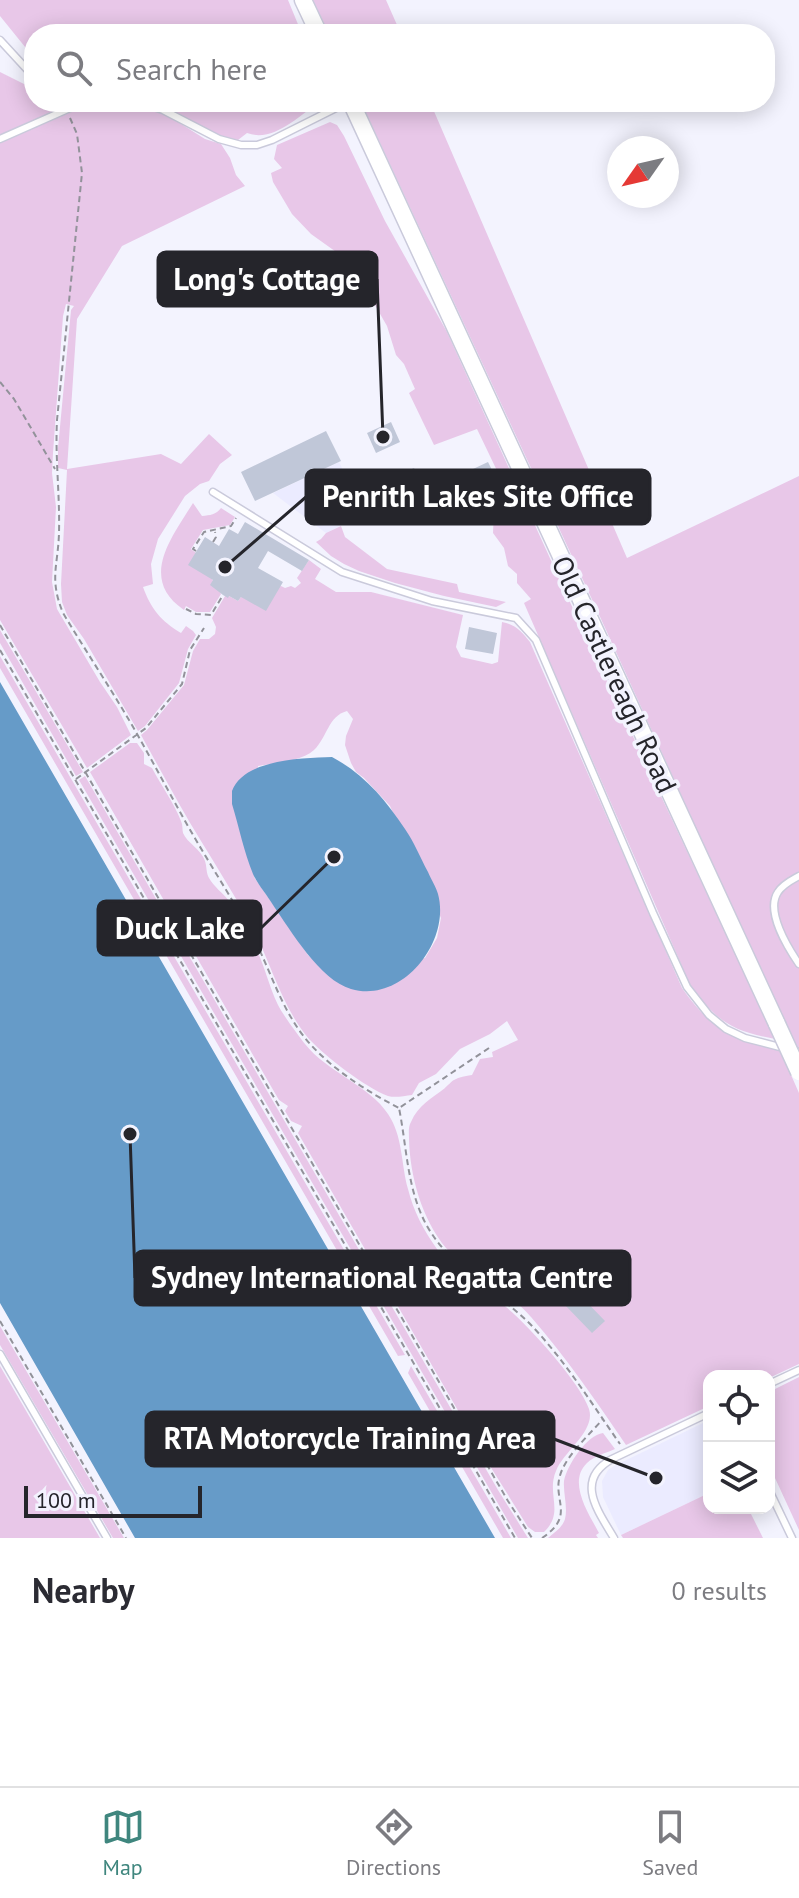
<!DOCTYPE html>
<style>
body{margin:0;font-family:"PT Sans",sans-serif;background:#f7f7f7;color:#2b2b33}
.controls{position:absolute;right:24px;bottom:24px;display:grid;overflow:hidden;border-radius:16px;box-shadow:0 4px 20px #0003}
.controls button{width:72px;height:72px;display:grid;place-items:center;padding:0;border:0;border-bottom:2px solid #e1e1e2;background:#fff;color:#2b2b33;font:40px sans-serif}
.compass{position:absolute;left:607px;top:136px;width:72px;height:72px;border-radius:50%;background:#fff;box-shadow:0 4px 20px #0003;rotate:236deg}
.scale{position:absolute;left:24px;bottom:20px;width:178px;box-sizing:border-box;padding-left:8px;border:4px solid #25252b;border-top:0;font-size:22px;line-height:28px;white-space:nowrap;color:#25252b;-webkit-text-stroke:6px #f3f3fe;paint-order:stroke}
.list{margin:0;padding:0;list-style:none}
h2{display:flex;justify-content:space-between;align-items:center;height:104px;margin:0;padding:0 32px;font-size:34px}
h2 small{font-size:26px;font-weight:400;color:#7c7c81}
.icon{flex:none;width:44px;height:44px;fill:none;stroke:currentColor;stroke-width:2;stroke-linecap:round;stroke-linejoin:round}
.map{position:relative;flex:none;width:799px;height:1538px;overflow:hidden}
.search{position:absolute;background:#fff;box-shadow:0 4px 20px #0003;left:24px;right:24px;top:24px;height:88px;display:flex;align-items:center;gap:20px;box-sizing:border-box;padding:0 28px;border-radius:32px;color:#7c7c81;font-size:30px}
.sheet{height:248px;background:#fff}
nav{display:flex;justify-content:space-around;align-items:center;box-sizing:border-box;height:112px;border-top:2px solid #e1e1e2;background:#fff;font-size:22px;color:#7c7c81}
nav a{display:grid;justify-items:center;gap:4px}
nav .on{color:#3f867e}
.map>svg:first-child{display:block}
.built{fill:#ebebff}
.green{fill:#e8c7e8;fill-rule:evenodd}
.water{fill:#669bc8}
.building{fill:#c0c7d8}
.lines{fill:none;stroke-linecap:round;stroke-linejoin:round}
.lane-casing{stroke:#cacadb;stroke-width:9}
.secondary-casing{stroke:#cacadb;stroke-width:19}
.path{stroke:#92929a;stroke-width:2;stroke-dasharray:6 4;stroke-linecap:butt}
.lane{stroke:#fff;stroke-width:6}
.secondary{stroke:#fff;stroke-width:16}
.secondary-bridge-casing{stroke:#cacadb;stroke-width:19;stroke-linecap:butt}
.secondary-bridge{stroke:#fff;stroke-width:16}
.labels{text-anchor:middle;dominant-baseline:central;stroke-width:7;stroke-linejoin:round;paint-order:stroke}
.street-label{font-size:28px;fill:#25252b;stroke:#f3f3fe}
.leader{fill:none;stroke:#25252b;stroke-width:3}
.callout-dot{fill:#25252b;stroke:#f3f3fe;stroke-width:3}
.callout{fill:#25252b;stroke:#25252b;stroke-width:3}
.callout-label{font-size:30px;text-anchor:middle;font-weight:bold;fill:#fff}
</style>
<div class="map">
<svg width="799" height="1538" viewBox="0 0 799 1538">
<rect width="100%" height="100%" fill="#f3f3fe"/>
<!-- built -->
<path class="built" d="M339,462L364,514L326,533L273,493Z
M703,1423L709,1435V1493L621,1535L603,1497L602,1481L608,1470L614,1466Z"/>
<!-- green -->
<path class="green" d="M0,0H288L302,34H34V58L0,16Z
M313,0H386L401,34H329Z
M0,72L34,89V102H51L59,109L0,135Z
M154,102H319C299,116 273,143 247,133L238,140L223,137Z
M361,102H430L627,558L799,476V1054L596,608Z
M124,104L149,108L170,117L205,139L221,144L230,158L236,175L245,186L122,246L77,319L67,469L161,454L181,464L209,434L232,455L220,464L209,481L200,484L185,496L158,539L151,564L153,584L143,587C151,609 161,621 181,633L186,626L193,631L196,635L188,649L179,683L145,726L138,731L84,639L67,615L62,602L61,584L67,470L58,468V448L71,310L74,306L66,304L63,316L53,453L52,473L56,507L52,582L57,609L100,682L117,707L131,735L87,768L0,620V142L83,107Z
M330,122L337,125L344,136L385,221L447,332L569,600L775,1039C732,1031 718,1022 691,987L524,603L531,599L517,583V574L508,566L504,548L493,533L494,511L504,503L512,502L477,429L434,445L409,393L415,389L404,364L396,355L387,326L356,272L346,259L311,234L292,214L273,182L271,173L282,168L274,159L277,145Z
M193,503L202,516C210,515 216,515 221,508L235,517L230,525L203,530L191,549L196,553L221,594L210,612H196L186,606L184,610C138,579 172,537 193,503Z
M341,526L345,537L387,569L457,584L459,592L506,602L496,607L444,596L395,583L359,571L344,564L331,556L316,542L321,539L326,533Z
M309,560L321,569L315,579L336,592H371L463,615L456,647L461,657L492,664L498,662L502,622C515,624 522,632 530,642L682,988C709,1027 734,1042 780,1050L799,1093V1364L769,1378V1376H709V1406L626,1445C596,1401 566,1357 531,1317C507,1289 470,1276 446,1248C422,1219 410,1177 409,1139C409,1133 408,1127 411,1122C418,1105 432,1098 445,1088C446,1087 453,1080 454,1080C459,1077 466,1076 472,1075L480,1059L493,1057L492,1052L518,1040L507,1021L490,1034L460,1049L436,1074L419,1083L412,1095C404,1096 395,1098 388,1096C366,1088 325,1056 309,1039C281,1006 271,962 251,925C235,896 218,869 201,841C180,807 161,771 141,735L147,730L184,685L193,651L200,639H209L215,634L216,627L212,618L225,596H229L238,601L241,597L281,586L285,588L291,586L295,588L301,583L297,578ZM347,711L353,719L346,736L345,745L351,763L356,772L364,778L390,806L441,918L437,938L425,958L330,976L308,955L254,877L258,766C276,763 300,762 314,750C327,738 328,716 347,711Z
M0,630L83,772L76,776L0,643Z
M0,656L405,1355L398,1356L0,668Z
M130,743H137L144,753V764L152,768C161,785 174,803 181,821C183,825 182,829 183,833C187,843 201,849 205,861C207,867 206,873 209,878C214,887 223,893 229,901C239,916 247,933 256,949C265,966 269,987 278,1005C283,1015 298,1035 305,1044C327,1072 370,1086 388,1114C403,1136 401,1164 408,1189C413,1210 424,1231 437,1249C454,1274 482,1287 506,1307C528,1325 580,1382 589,1409C596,1431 564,1451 556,1471C546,1494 565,1512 544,1532H535L528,1527L490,1466L298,1133L302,1126L291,1121L285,1111L288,1106L279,1100L272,1088L90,772Z
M85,776L498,1490L528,1538H518L79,780Z
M0,1326L124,1538H113L0,1345Z
M0,1366L100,1538H0Z
M411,1366L511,1538H503L408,1373Z
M799,1377V1530L769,1465V1392Z
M603,1433L615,1449C606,1453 594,1456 587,1463C567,1482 589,1514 599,1533L596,1535L598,1538H548C555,1532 562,1528 565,1519C568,1507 563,1493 564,1481C567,1465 587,1435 603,1433Z
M709,1493V1508H748L763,1538H623L621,1535Z"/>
<!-- water -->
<path class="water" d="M0,682L495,1538H135L0,1303Z
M332,757C364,774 385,799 405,829C414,842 420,857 428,872C431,879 436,887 438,894C451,942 402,1004 351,989C320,980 291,931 273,905C267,895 258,885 253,874C244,852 239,827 232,804C232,803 232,792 232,791C244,759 303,758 332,757Z"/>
<!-- building -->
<path class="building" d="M391,422L400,442L376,453L367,433Z
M326,431L341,461L255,501L241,472Z
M488,462L509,504L494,511L473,469Z
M414,468L424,489L399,501L389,479Z
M245,522L309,560L302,571L268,551L258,568L283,582L266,611L241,597L238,601L229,596L228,598L223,595L210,585L213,580L188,565L205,537L219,546L229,529L238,534Z
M469,627L497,633L493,654L465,649Z
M576,1291L605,1321L592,1333L563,1303Z"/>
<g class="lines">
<defs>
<path id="lane" d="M0,40L34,77
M139,102L163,110L219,139L241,145H257L272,140L348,102
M0,139L77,105L95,102
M213,492L342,572L432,601L516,618L536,640L653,913L687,987L709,1015L726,1029L745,1038L799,1052
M799,876C792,880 783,884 778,892C765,911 788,948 799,964
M0,1354L107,1538
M769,1384L799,1370
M769,1490L792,1538
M614,1538C598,1511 574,1480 612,1459L709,1413"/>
<path id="secondary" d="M303,0L319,34
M351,102L777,1024"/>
</defs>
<!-- lane casing -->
<use href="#lane" class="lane-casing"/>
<!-- secondary casing -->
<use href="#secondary" class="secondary-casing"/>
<!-- path -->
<path class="path" d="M70,118L77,134L82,173L57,420C55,458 60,495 59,533C58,566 49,579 63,613C87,653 113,692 136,732C154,764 171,796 189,828C208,861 229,894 248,927C270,966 280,1011 311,1045C335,1071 368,1092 399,1108
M0,382L14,399L55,469
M213,542L216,537L215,532
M196,551L193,549L204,532L231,526L236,518
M186,609L196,614L211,615L223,595
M0,625L508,1501L532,1538
M0,650L515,1538
M76,779L146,728L182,684L190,650L204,628
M489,1048L399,1108C407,1148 407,1190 427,1226C452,1270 498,1291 532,1326C566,1362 592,1404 620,1444
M0,1321L126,1538
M542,1538C578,1514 549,1499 562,1470C570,1452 589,1435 602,1420"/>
<!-- lane -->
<use href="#lane" class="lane"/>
<!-- secondary -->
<use href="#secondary" class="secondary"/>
<defs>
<path id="secondary-bridge" d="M777,1024L799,1072"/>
</defs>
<!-- secondary-bridge casing -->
<use href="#secondary-bridge" class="secondary-bridge-casing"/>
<!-- secondary-bridge -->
<use href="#secondary-bridge" class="secondary-bridge"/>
</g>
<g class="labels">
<!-- street labels -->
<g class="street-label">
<text transform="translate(615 674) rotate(65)">Old Castlereagh Road</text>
</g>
</g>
<!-- callouts -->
<path class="leader" d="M383 437L377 279M225 567L306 497M334 857L261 928M130 1134L135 1278M656 1478L554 1439"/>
<g class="callout-dot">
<circle cx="383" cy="437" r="8"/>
<circle cx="225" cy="567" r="8"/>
<circle cx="334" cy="857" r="8"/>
<circle cx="130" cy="1134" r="8"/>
<circle cx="656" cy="1478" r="8"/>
</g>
<g class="callout">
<rect x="158" y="252" width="219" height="54" rx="8"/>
<rect x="306" y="470" width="344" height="54" rx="8"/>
<rect x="98" y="901" width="163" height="54" rx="8"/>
<rect x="135" y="1251" width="495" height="54" rx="8"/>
<rect x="146" y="1412" width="408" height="54" rx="8"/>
</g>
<g class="callout-label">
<text x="267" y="290">Long's Cottage</text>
<text x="478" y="507">Penrith Lakes Site Office</text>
<text x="180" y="939">Duck Lake</text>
<text x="382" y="1288">Sydney International Regatta Centre</text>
<text x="350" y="1449">RTA Motorcycle Training Area</text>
</g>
</svg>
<div class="controls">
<button><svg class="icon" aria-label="locate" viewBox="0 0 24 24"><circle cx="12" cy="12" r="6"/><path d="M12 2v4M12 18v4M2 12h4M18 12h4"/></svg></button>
<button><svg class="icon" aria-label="layers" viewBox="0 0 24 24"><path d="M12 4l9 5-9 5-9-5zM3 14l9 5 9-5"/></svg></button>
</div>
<svg class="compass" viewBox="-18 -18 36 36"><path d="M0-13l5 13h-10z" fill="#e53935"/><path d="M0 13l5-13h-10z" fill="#7c7c81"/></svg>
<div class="scale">100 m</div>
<div class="search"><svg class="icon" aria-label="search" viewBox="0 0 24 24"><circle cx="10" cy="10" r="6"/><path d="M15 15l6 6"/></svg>Search here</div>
</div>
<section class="sheet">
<h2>Nearby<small>0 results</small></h2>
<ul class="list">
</ul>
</section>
<nav>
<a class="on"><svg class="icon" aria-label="map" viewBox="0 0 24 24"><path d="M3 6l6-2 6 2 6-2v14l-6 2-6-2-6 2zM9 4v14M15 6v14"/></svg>Map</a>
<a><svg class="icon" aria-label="directions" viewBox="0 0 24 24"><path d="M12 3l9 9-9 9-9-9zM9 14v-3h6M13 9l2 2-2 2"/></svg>Directions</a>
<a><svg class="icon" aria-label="saved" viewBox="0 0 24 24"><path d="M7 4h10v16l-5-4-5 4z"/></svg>Saved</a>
</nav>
